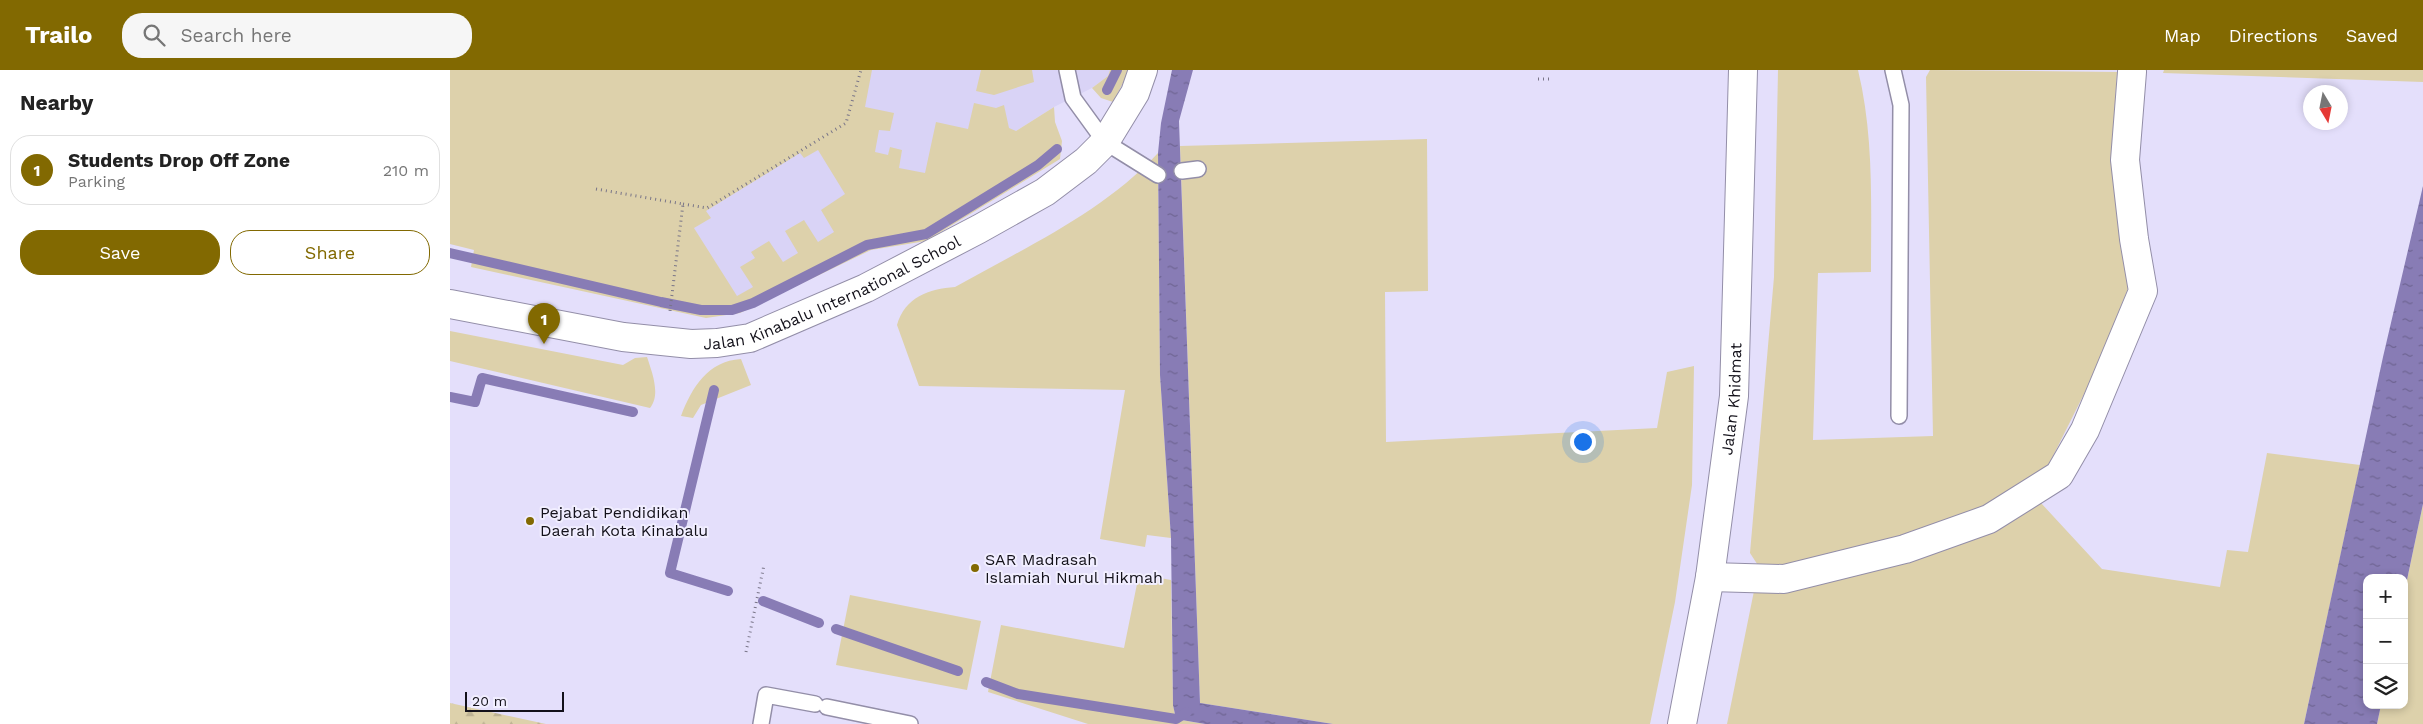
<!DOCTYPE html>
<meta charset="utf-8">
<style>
body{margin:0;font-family:"Work Sans",sans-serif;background:#f6f6f6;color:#222}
.controls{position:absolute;right:15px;bottom:15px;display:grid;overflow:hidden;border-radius:10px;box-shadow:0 2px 8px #0003}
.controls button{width:45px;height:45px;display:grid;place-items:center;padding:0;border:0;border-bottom:1px solid #e0e0e0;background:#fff;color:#222;font:25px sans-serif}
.compass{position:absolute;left:1853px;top:15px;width:45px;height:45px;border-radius:50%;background:#fff;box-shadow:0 2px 8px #0003;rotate:170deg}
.scale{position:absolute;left:15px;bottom:12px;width:99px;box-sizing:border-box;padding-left:5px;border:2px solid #13111a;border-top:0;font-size:14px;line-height:18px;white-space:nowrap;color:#13111a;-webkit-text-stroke:4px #f1eeff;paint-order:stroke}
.you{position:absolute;left:1132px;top:371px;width:18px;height:18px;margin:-12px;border:4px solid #fff;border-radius:50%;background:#1a73e8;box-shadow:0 0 0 8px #1a73e833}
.badge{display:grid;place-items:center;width:32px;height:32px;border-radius:50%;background:#826901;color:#fff;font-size:16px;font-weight:700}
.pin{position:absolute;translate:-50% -41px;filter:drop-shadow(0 1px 2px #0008)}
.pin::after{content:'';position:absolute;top:26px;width:18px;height:15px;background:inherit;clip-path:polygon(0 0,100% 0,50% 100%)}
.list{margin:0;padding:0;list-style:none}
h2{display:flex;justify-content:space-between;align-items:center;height:65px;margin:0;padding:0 20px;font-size:21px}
h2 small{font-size:16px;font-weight:400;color:#767676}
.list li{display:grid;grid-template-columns:32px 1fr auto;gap:15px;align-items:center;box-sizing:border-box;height:70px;margin:0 10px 10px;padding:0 10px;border:1px solid #e0e0e0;border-radius:20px}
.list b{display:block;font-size:19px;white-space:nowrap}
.list p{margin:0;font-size:16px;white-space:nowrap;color:#767676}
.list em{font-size:16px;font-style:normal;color:#767676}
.actions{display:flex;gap:10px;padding:15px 20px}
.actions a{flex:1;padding:11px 0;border:1px solid #826901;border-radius:20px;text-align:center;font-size:18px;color:#826901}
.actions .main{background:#826901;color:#fff}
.icon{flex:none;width:28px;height:28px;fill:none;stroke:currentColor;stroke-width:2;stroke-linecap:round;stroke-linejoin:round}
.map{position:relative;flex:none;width:1973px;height:654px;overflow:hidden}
header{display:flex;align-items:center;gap:30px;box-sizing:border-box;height:70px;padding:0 25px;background:#826901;color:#fff}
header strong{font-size:24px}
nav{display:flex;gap:28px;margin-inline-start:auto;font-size:18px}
.search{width:350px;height:45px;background:#f6f6f6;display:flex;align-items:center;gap:12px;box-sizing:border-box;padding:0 18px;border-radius:20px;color:#767676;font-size:19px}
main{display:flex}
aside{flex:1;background:#fff}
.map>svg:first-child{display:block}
.built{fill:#d9d3f6}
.green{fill:#ddd1ab;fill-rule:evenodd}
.forest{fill:url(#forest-firs)}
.water{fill:url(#water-ripples)}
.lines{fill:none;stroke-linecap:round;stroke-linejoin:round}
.stream{stroke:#887cb5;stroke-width:10}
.lane-casing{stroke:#938ea8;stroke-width:18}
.street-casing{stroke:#938ea8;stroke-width:30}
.secondary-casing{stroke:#938ea8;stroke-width:30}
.path{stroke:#797588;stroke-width:3;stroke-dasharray:1 4;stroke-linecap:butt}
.lane{stroke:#fff;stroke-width:15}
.street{stroke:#fff;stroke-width:28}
.secondary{stroke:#fff;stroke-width:28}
.poi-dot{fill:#826901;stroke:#f1eeff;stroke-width:2}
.labels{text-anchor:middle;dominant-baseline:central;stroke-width:4;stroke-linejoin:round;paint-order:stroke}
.street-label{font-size:16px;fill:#13111a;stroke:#f1eeff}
.poi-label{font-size:16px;fill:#13111a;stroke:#f1eeff;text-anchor:start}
</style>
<header>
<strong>Trailo</strong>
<div class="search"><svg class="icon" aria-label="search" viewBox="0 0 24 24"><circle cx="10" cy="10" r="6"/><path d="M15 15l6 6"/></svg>Search here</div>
<nav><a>Map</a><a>Directions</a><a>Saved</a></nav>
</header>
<main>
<aside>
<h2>Nearby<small></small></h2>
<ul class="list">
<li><span class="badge">1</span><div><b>Students Drop Off Zone</b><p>Parking</p></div><em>210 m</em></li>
</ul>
<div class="actions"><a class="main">Save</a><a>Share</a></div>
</aside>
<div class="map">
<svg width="1973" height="654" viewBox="0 0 1973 654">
<defs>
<pattern id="forest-firs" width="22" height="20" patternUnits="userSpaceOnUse" patternTransform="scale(1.25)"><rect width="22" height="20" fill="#ddd1ab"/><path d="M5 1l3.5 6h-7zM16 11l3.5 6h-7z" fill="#bdb293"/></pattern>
<pattern id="water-ripples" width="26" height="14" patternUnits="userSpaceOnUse" patternTransform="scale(1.25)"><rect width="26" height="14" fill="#887cb5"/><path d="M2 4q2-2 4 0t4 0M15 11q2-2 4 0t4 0" fill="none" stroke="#6e6492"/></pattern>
</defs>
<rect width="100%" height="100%" fill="#e4dffb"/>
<!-- built -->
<path class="built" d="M0,0H660L658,6L642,18L604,37L295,232L0,174Z"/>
<!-- green -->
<path class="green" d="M0,0H422L415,37L444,43L440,61L429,60L425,82L438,85L440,77L452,80L449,98L475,103L486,52L518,59L524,33L546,38L554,35L559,58L566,61L604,37L605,52L612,71L610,89L476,171L421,180L290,243L256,248L21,197L24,180L0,174ZM368,80L395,124L371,140L384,162L368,172L354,150L335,161L348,183L333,192L319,171L301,182L305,188L290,197L303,217L287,226L244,158L261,148L256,141L350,83L354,88Z
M531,0H582L584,12L544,25L526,21Z
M660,0H678L675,9L663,32L651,28L642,18L658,6Z
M1328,0H1408C1424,66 1421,134 1421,202L1368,203L1363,370L1483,366L1476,7L1480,0L1667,2L1661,92L1679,216L1642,308L1596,400L1536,441L1453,470L1335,500H1311L1300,483L1324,207Z
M1714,0H1973V12L1713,3Z
M977,69L978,221L935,222L936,372L1207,358L1217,302L1244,296L1242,415L1225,532L1200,654H883L750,633L730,76Z
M708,83L710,305L721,468L697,465L695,477L650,469L675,320L469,316L447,255C455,227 479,219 505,217C576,177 652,143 708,83Z
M0,261L173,295L185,288L197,287C202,302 211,325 200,338L0,291Z
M291,289L301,315L251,335L243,348L231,346C242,317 258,291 291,289Z
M1817,383L1910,395L1854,654H1277L1304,521L1547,456L1591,433L1652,499L1770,517L1777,480L1798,482Z
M1973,434V654H1927L1931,635H1954V524Z
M689,504L721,510L723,635L726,649L755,654H638L538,622L551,555L674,578Z
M400,525L531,551L517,620L386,595Z"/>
<!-- forest -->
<path class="forest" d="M0,633L96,654H0Z"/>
<!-- water -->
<path class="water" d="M722,0H743L729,51L750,633L883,654H755L726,649L723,635L721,468L710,305L708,83L711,53Z
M1973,116V434L1954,524V508H1917V635H1931L1927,654H1854L1933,287Z"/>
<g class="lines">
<!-- stream -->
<path class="stream" d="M657,20L667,0
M0,183L211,232L251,240H282L303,233L417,175L476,164L588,95L607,79
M264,320L220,503L278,521
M0,327L25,332L32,308L183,342
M313,531L369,553
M386,559L508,601
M536,612L568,624L726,649L737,642"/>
<defs>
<path id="lane" d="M617,0L623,28L655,72L708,105
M1443,0L1451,35L1449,346
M732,101L748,99
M377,637L460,654
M311,654L316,625L365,634"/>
<g id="street">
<path id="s1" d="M0,234L173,267L241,274L267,273L300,268L416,218L529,159L595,122L636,91L655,72L685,23L693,0"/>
<path d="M1260,507L1334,509L1455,479L1539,449L1609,405L1635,360L1693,221L1684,169L1675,90L1682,2"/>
</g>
<g id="secondary">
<path id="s2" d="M1232,654L1260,507L1284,326L1293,0"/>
</g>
</defs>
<!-- lane casing -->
<use href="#lane" class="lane-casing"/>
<!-- street casing -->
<use href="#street" class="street-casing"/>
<!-- secondary casing -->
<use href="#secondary" class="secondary-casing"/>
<!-- path -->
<path class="path" d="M1088,9H1102
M146,119L233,134L220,241
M233,134L257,138L396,53L411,0
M296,582L314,495"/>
<!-- lane -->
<use href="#lane" class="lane"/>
<!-- street -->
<use href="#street" class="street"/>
<!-- secondary -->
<use href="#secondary" class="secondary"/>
</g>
<!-- markers -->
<g class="poi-dot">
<circle cx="80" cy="451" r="5"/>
<circle cx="525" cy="498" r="5"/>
</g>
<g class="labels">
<!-- street labels -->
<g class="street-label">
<text stroke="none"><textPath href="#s1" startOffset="396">Jalan Kinabalu International School</textPath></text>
<text stroke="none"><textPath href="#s2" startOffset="329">Jalan Khidmat</textPath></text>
</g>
<!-- poi labels -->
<g class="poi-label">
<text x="90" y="442">Pejabat Pendidikan<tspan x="90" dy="18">Daerah Kota Kinabalu</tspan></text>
<text x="535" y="489">SAR Madrasah<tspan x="535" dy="18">Islamiah Nurul Hikmah</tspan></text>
</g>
</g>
</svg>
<div class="controls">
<button>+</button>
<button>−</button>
<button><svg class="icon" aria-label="layers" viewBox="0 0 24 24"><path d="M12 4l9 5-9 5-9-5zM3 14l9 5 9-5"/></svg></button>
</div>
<svg class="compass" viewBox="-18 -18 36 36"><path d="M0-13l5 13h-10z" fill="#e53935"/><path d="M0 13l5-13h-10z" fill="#767676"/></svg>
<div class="scale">20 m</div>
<div class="you"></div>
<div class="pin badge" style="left:94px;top:274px">1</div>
</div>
</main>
